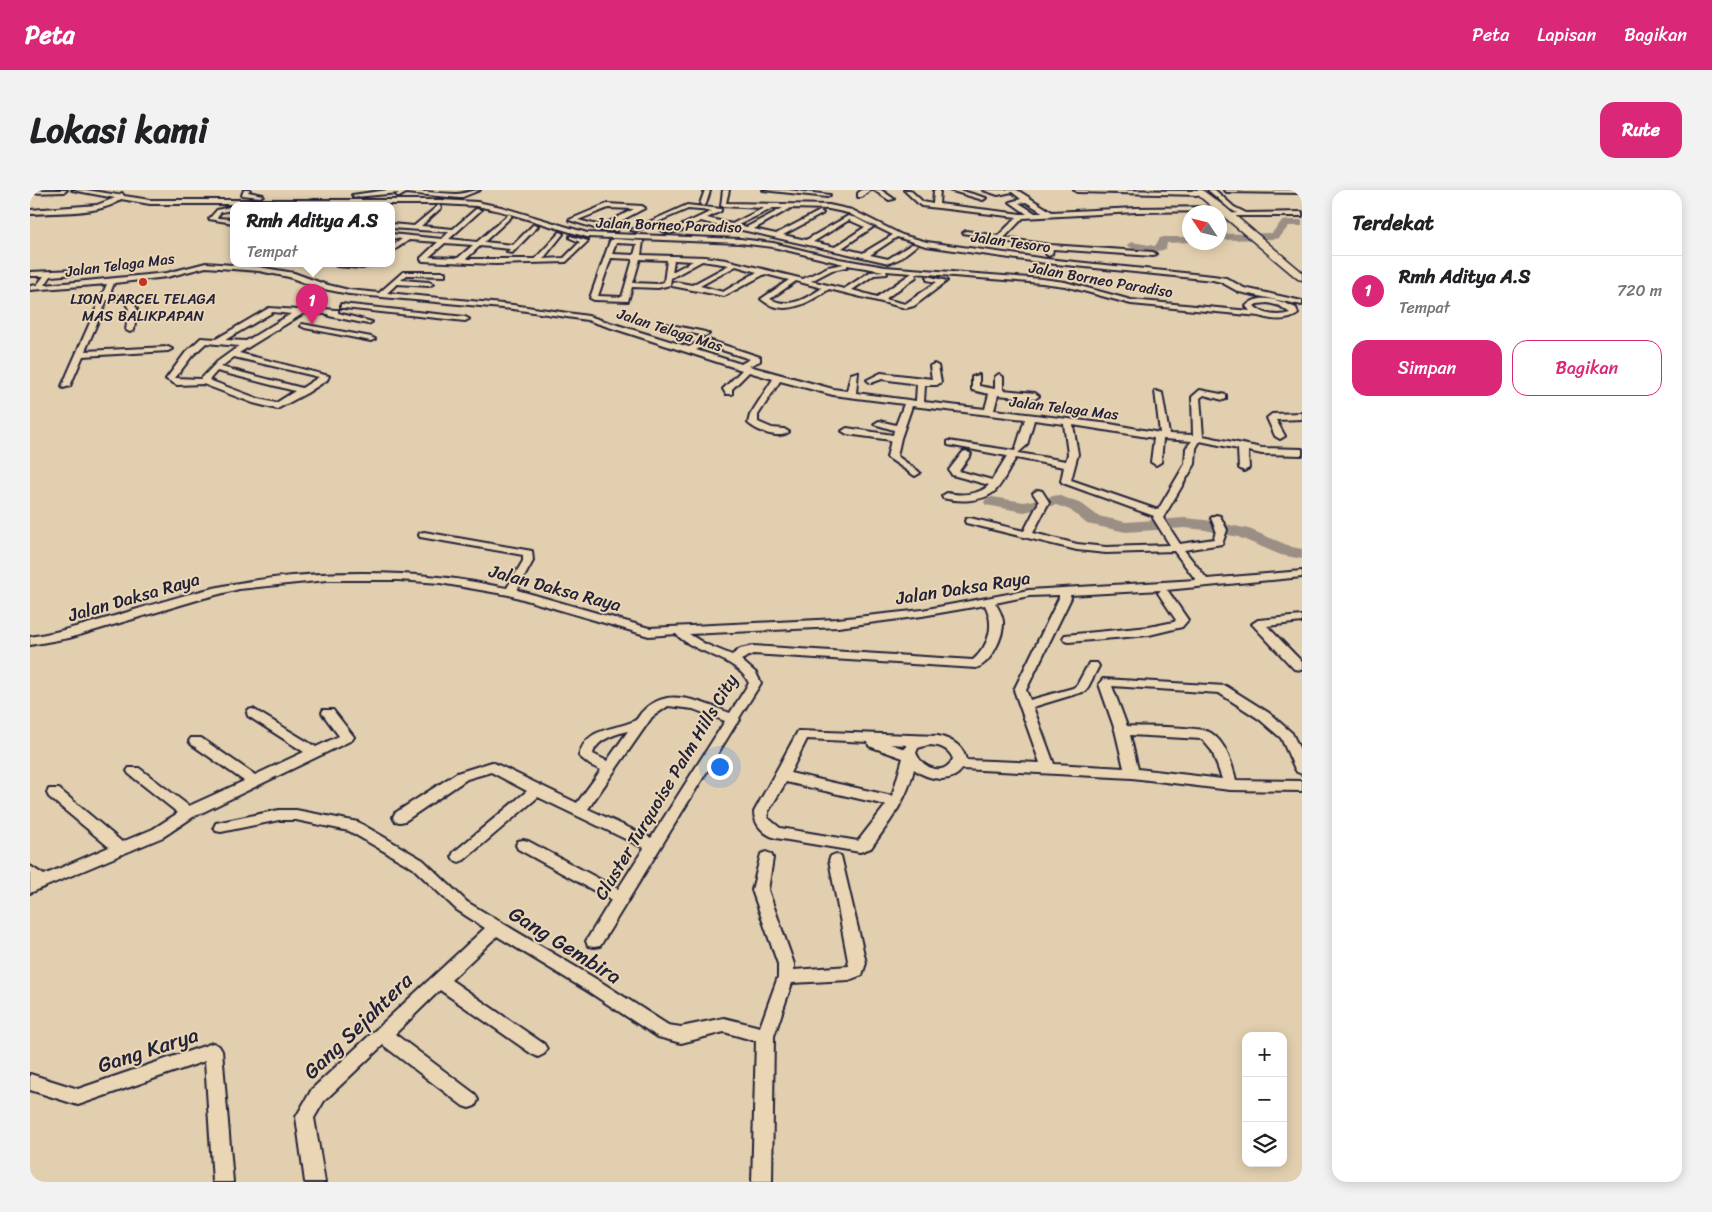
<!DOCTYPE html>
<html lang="id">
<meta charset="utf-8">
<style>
body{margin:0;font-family:Sriracha,sans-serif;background:#f2f2f2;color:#202124}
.controls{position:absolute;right:15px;bottom:15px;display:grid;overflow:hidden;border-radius:10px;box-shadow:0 2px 12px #0003}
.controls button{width:45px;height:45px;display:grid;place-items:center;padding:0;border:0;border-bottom:1px solid #e0e0e0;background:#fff;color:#202124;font:25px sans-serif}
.compass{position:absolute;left:1152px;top:15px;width:45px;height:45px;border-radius:50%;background:#fff;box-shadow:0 2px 12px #0003;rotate:305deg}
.you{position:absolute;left:689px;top:576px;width:18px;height:18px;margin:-12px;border:4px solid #fff;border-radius:50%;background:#1a73e8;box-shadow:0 0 0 8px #1a73e833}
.badge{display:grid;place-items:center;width:32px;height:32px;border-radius:50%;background:#db2777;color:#fff;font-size:16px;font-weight:700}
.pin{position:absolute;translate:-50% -41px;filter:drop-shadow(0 1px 2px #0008)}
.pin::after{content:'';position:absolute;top:26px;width:18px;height:15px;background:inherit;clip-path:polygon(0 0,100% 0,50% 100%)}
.popup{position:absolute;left:200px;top:12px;width:165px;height:65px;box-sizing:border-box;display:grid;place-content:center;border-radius:10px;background:#fff;filter:drop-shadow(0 1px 4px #0005);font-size:16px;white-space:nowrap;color:#757577}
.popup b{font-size:19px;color:#202124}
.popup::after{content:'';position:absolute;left:50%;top:100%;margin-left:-10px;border:10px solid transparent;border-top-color:#fff}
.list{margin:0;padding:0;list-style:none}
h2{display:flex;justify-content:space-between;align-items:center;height:65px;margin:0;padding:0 20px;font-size:21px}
h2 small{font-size:16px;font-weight:400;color:#757577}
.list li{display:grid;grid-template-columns:32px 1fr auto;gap:15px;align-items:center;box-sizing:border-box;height:70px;padding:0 20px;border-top:1px solid #e0e0e0}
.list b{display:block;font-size:19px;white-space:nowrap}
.list p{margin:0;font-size:16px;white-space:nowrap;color:#757577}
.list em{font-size:16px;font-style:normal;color:#757577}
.actions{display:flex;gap:10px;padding:15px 20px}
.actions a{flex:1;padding:11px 0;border:1px solid #db2777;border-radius:15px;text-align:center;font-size:18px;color:#db2777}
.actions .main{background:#db2777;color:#fff}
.icon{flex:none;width:28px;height:28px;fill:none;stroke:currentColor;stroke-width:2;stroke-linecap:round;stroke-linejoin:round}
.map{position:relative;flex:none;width:1272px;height:992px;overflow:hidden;border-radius:15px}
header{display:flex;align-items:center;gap:30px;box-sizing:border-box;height:70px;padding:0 25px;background:#db2777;color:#fff}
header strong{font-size:24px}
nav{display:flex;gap:28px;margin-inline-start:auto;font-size:18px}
.intro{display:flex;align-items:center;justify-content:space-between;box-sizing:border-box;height:120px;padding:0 30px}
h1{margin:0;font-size:35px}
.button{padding:12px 22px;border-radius:15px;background:#db2777;color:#fff;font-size:18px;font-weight:700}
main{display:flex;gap:30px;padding:0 30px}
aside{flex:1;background:#fff;border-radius:15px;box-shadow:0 2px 12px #0003}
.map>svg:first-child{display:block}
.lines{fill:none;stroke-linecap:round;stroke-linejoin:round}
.river{fill:#9b8f85;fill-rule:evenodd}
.minor-casing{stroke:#22223b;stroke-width:4}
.highway-casing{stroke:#22223b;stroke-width:3}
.minor{fill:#ead6b4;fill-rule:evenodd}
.highway{fill:#ead6b4;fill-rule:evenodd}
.poi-dot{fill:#c8321e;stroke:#ead6b4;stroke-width:2}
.labels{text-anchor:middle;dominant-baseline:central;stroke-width:4;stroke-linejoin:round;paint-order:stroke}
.far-street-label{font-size:15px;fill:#22223b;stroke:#ead6b4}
.far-poi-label{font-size:15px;fill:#22223b;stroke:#ead6b4}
.street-label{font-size:18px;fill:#22223b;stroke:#ead6b4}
.near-street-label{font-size:21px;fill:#22223b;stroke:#ead6b4}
</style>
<header>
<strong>Peta</strong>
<nav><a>Peta</a><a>Lapisan</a><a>Bagikan</a></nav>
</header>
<div class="intro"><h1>Lokasi kami</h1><a class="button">Rute</a></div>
<main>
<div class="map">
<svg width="1272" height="992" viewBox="0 0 1272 992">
<rect width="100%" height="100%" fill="#e2cfaf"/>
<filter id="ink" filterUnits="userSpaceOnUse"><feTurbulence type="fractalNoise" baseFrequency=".02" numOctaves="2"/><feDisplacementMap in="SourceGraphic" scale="10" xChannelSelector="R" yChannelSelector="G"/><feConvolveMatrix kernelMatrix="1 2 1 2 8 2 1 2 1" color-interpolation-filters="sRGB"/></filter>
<g filter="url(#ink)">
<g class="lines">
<!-- river -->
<path class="river" d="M1257,30H1272V36H1259L1249,48L1245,49L1190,50V44L1242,43L1251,32Z
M1134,47H1160V52H1163L1137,53L1136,59C1125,63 1106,62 1097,55L1102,52L1125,56L1130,48Z
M1028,305L1052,314L1068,326L1096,332L1155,328L1175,330L1219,339L1262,357L1272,359V369L1251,365L1208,347L1175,340L1155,338L1096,342L1057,334L1040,320L1026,315L994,322L956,315L954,312L956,309L962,307L994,312Z"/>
<defs>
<path id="minor" d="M0,0H37L34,2L0,3Z
M42,0H56L88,5L92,3L94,6L120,10H411L447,12L471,17L557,43L710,49L743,53L809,69L855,77L1012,89L1035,92L1101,110L1220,121L1216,116C1229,102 1251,111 1266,118L1268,124C1257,132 1242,130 1229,126L1101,114L1035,96L1012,93L885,83L886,87L855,109L875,114L907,92L897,90V86L917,91L884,116L876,118L799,99C779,113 753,128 731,109L759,90L735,84L694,106L642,96V92H645L662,95L699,75L672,71L641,88L640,95L628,98L602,97L598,111L564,110L560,108L580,51L583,49L613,51L611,65L675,67L696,70L773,89L798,77L814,74L743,57L710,53L557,47L470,21L447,16L411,14H120L91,9C73,25 24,22 0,24V20L67,15L85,8ZM586,53L607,54L604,65L582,64ZM581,68L603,69L592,107L568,106ZM610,69L637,70L634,92L627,94L603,93ZM644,70L663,71L642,82ZM817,75L854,81L840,82L814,99L781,91L802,80L817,77ZM706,76L727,82L693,102L670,96ZM856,81L882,83L847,107L822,100L844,85L857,84ZM766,91L792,98C775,109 760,119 740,109ZM1238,113L1250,116L1260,123C1247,127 1234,125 1224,116L1227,114Z
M214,0H220L218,2L233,5L230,7L212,5Z
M358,0C381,0 403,3 426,4C434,4 442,0 450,0L430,8L376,3L369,7L366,5L369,3L325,7L322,5Z
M675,0L680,1L676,14L673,16L670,14Z
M693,0H699L696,13L799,15L822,20L872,45L897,52L1016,69L1183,86L1196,88L1214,98L1272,111V115L1209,102L1191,92L1183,90L1016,73L896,56L867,47L840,65L858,69L882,54L887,55L869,69L859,73L703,38L700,39L671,31C659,37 643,47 630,40L633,38H646L682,21L658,19L606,41L601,40L657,15L691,19V21L677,28L702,34L734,18L691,16ZM743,18H753L717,37L708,35ZM761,18L799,19L818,23L863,45L833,63L812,58L843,37L826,28L818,26L776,50L753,45L792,24L793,23L790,21L746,44L724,39ZM819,30L835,37L805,57L783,52Z
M733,0H758L800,5L797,7Z
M832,0H840L832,7H828V3Z
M844,0H851L864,9L859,10Z
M874,0H880L893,12L903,14L904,0H910L909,14L991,24H997L980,12L991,9L982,2L968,5L953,0H987L1022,22L1106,18L1188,17L1191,19L1188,21L1106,22L993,28L974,48L1020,55L1123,62L1126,64L1123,66L1023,59L1022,64L1019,66L1016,64V59L933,43L936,41L968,46L987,27L891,16ZM996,12L1014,23H1005L989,13Z
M919,0H929L956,8L953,10Z
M1044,0L1170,1L1173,3L1170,5L1047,2Z
M1178,0H1185L1204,17L1216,23L1272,22V26H1197V24L1207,23L1200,19Z
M1194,0H1272V3L1197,2Z
M577,14L612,16L615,18L579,37L588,38V40L586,41L571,40L539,30ZM578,18L604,19L571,36L548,30Z
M409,15L411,18L391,36L423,39L446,19L451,20L419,49L447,52L479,24L481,25V27L454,52L483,55L503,35L508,36L482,63L477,62L480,59L450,56L436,69H505L530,42L533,44L513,69L534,68L550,52L540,48V46L558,51L536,72L465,74L393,71L391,70V68L408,52L379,50L361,62V57L372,49L361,48V44L412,49L419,42L361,38V34L384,36ZM415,53L443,55L428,68L399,67Z
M203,16V20L191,22L187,28L203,29V33L179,29L187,20Z
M176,73L229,77L264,83L294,94L319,100L349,103L373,82H415V86L377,85L371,90L399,92L403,94L399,96L367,94L357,103L483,115L558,126L659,157L672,150H678L730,167V171L719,176L803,199L817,201L821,184L828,182L826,203L886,211L887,194L852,189L841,193L837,190L851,183L902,189L900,176L904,174L908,176L911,192L907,195H895L894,212L955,219L959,204L942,200V187L949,185V196L965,199V187L969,184L973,187V200L1005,203L1009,206L1005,209L968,205L964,220L1080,234L1130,243L1125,201L1132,203L1139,244L1163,245L1162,207L1170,200L1196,205V209L1193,210L1174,205L1170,208L1173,246L1232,258L1272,259V265L1232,264L1218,261L1219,278L1214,281L1209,278L1208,259L1170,251L1166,258L1165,274L1133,328L1150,354L1184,349L1186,340L1181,328L1186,325L1190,326L1197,340L1192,354L1154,360L1177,389L1272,381V387L1136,400L1138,401L1158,430L1152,437L1119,445L1039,452L1035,451L1033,448L1035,445L1119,437L1144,432L1146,430L1128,403L1131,400L1040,405L1041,408L996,500L1000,510L1043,498L1047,495L1059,473H1067L1069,476L1056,501L1003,517L1024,574L1094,578L1085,540L1069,494L1073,489L1196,496L1239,523L1262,543L1272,564V584L1267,582L1265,579L1251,548L1229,529L1189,503L1082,496L1097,536C1113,537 1171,536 1181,543C1196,553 1202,574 1206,590L1272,591V601L1200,600L1102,588L932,579C922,595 896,589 884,579C877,610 859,633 841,658L830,662L746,648C734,645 724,634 724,622L768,541L908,546C922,550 933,555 936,570L1010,573L984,500L1029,408V405L999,406L965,413C969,419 972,425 973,431C974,446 961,474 946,478L723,464L711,470L726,483L731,493L709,528L710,530L706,534L570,756L564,757L558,756L556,751L581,710L488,659L486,655L488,651L493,650L498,651L588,699L614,658L508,607L434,670L429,672L424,670L422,666L424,662L497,601L461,582L437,589L375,631L370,632L365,631L363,627L365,623L427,583L462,572L547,613L571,580L560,575L549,566C556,537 582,541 604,531C607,530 609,526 611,523C618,515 627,510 637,508C657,505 681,516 700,523L719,493C706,466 666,465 646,444L619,446L479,405L410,393L368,390H297L209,399L174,408L39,448L0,455V447C71,435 138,405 209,393C271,382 346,380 409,387C432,389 454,394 477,398L493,371V365L390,347L389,345L390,343L394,342L502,361L503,371L487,400L619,438L808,429L892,420L999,400L1166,390L1144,361L1076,363L1047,360L936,333L935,331L936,329L940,328L994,341L1009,312L1003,303L1008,300L1012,301L1019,312L1003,343L1047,354L1076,357L1140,355L1123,328L1124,326L1033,293L1031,291L1034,277L986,268C979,278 973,294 964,302C951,312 928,312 913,308L912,306L917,303C931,306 949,305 959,295L922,285L919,280L933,262L936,261L941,264L929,281L962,290L977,266L918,255V251L985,261L995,229L882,216L871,248L867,266L888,281L890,283L885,286L857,267L861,250L817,244L812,241L817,238L863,245L864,240L844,234L849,231L866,235L874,214L803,205L750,191L728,225V232L742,238L754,239L759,242C748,250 727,241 718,233L720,225L743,189L719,182L702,199V204H696L693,199L712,180L557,130L483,119L319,104L289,98L259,87L229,81L176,77L137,87L84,93L79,106H100L107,119L104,140L100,142L96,140L99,119L94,110H77L55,161L138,157L142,159L138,161L53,166L40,196L33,198L32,196L77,94L0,100V96L7,95L14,86H0V82L45,80L49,82L45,84L21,86L15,95L137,83ZM676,155L720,169L711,174L666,160ZM1004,230L1034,234L1038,264L1036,271L988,263L997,255ZM1043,235L1124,248L1121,272L1126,275L1131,272L1133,249L1162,251L1156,258L1155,274L1128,320L1041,290L1048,264ZM955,415C965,434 960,455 943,470L723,456L710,459L702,465L675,454L659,444L808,437L892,426ZM638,516L663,519L695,531L621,648L558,619L622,527ZM598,541L577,571L563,564C566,550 585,544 598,541ZM1100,545L1172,549L1182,561L1192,589L1108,579ZM777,549L838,552L839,556L873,568L862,606L760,583ZM860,554L877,555L875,559ZM898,555C909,555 919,558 923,569C914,587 893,579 886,563L888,558ZM756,592L856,615L828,651L750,638L738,628V622Z
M304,74H346L332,78L307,76Z
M311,114L435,127L439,129L435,131L314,118H311Z
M276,117L305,120H308V123L342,132L338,134L299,126L298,124L274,123L209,163L299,186L297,190L277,203L247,219L223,213L173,194L147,195L136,189L156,162L171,148L186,149L239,118L268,120ZM243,122L261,124L216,151L195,150ZM176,153L209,156L187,172L171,189L145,188L162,166ZM204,167L289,187L272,198L191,177ZM187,181L265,201L246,213L229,209L179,190Z
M272,134L341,147L345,149L341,151L275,138L271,136Z
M636,134L675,142L679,144L675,146L639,138H636Z
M1272,223V229L1246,230L1255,246L1250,249L1245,246L1237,228L1242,224Z
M1272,426V432L1237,436L1272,472V480L1264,479L1222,434L1228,430Z
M223,519L286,557L309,546L292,523L293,520H303L324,547L322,550L163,627L133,647L0,703V676L14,685L79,657L19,607L17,603L19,599H29L92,652L123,639L148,623L99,584L97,581L99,578H109L159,616L214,591L161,554L159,551L161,548H171L225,585L274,562L218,526L217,523L218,520Z
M249,620H266L328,632L393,670L437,712L571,792L638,835L651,837L694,828L730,837L748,787V774L722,700L731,664L736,662L741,664L743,668L738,700L764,774V780L819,776L799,670L801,666L806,664L811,666L836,773L832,785L819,790L762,793L744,846L742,992H722L726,851L694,842L651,853L628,847L559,802L467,746L421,790L514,854L517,859L514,864L508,867L502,864L410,800L365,844L445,904L448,910L445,916L439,918L433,916L353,855L294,911L284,928L295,992H275L266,927L282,899L455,738L427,720L383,678L319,641L266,630H249L191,642L186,641L184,637L186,633L191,632Z
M183,853L189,856L192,861L203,992H183L175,871L48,915L0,900V884L48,899Z"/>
<path id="highway" d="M1162,0H1172L1195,17L1272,82V90L1268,89Z"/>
</defs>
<!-- minor casing -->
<use href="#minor" class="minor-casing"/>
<!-- highway casing -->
<use href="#highway" class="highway-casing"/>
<!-- minor -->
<use href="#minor" class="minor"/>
<!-- highway -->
<use href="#highway" class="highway"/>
</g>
</g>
<!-- markers -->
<circle class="poi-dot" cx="113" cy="92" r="5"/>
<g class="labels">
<!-- far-street labels -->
<g class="far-street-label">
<text transform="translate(639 35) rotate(2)">Jalan Borneo Paradiso</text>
<text transform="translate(981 52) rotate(8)">Jalan Tesoro</text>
<text transform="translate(90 75) rotate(-7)">Jalan Telaga Mas</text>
<text transform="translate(1071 90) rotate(10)">Jalan Borneo Paradiso</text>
<text transform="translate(640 140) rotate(18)">Jalan Telaga Mas</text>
<text transform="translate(1034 218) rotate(7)">Jalan Telaga Mas</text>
</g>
<!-- far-poi labels -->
<g class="far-poi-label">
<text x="113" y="109">LION PARCEL TELAGA<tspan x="113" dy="17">MAS BALIKPAPAN</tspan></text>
</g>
<!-- street labels -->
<g class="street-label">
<text transform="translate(525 398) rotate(15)">Jalan Daksa Raya</text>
<text transform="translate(933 398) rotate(-9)">Jalan Daksa Raya</text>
<text transform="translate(104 407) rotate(-16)">Jalan Daksa Raya</text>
<text transform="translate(636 597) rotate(-59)">Cluster Turquoise Palm Hills City</text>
</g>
<!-- near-street labels -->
<g class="near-street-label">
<text transform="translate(535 755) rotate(32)">Gang Gembira</text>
<text transform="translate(328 836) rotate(-44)">Gang Sejahtera</text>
<text transform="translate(118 860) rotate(-18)">Gang Karya</text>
</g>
</g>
</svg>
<div class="controls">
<button>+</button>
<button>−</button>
<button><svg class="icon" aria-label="layers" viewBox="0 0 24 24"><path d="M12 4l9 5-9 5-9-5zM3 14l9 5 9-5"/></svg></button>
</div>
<svg class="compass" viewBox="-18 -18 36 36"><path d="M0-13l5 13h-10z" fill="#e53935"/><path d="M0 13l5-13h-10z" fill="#757577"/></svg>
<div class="you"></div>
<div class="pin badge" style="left:282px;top:135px">1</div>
<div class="popup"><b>Rmh Aditya A.S</b>Tempat</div>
</div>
<aside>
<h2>Terdekat<small></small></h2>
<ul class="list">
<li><span class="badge">1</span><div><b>Rmh Aditya A.S</b><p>Tempat</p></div><em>720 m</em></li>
</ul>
<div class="actions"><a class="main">Simpan</a><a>Bagikan</a></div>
</aside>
</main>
